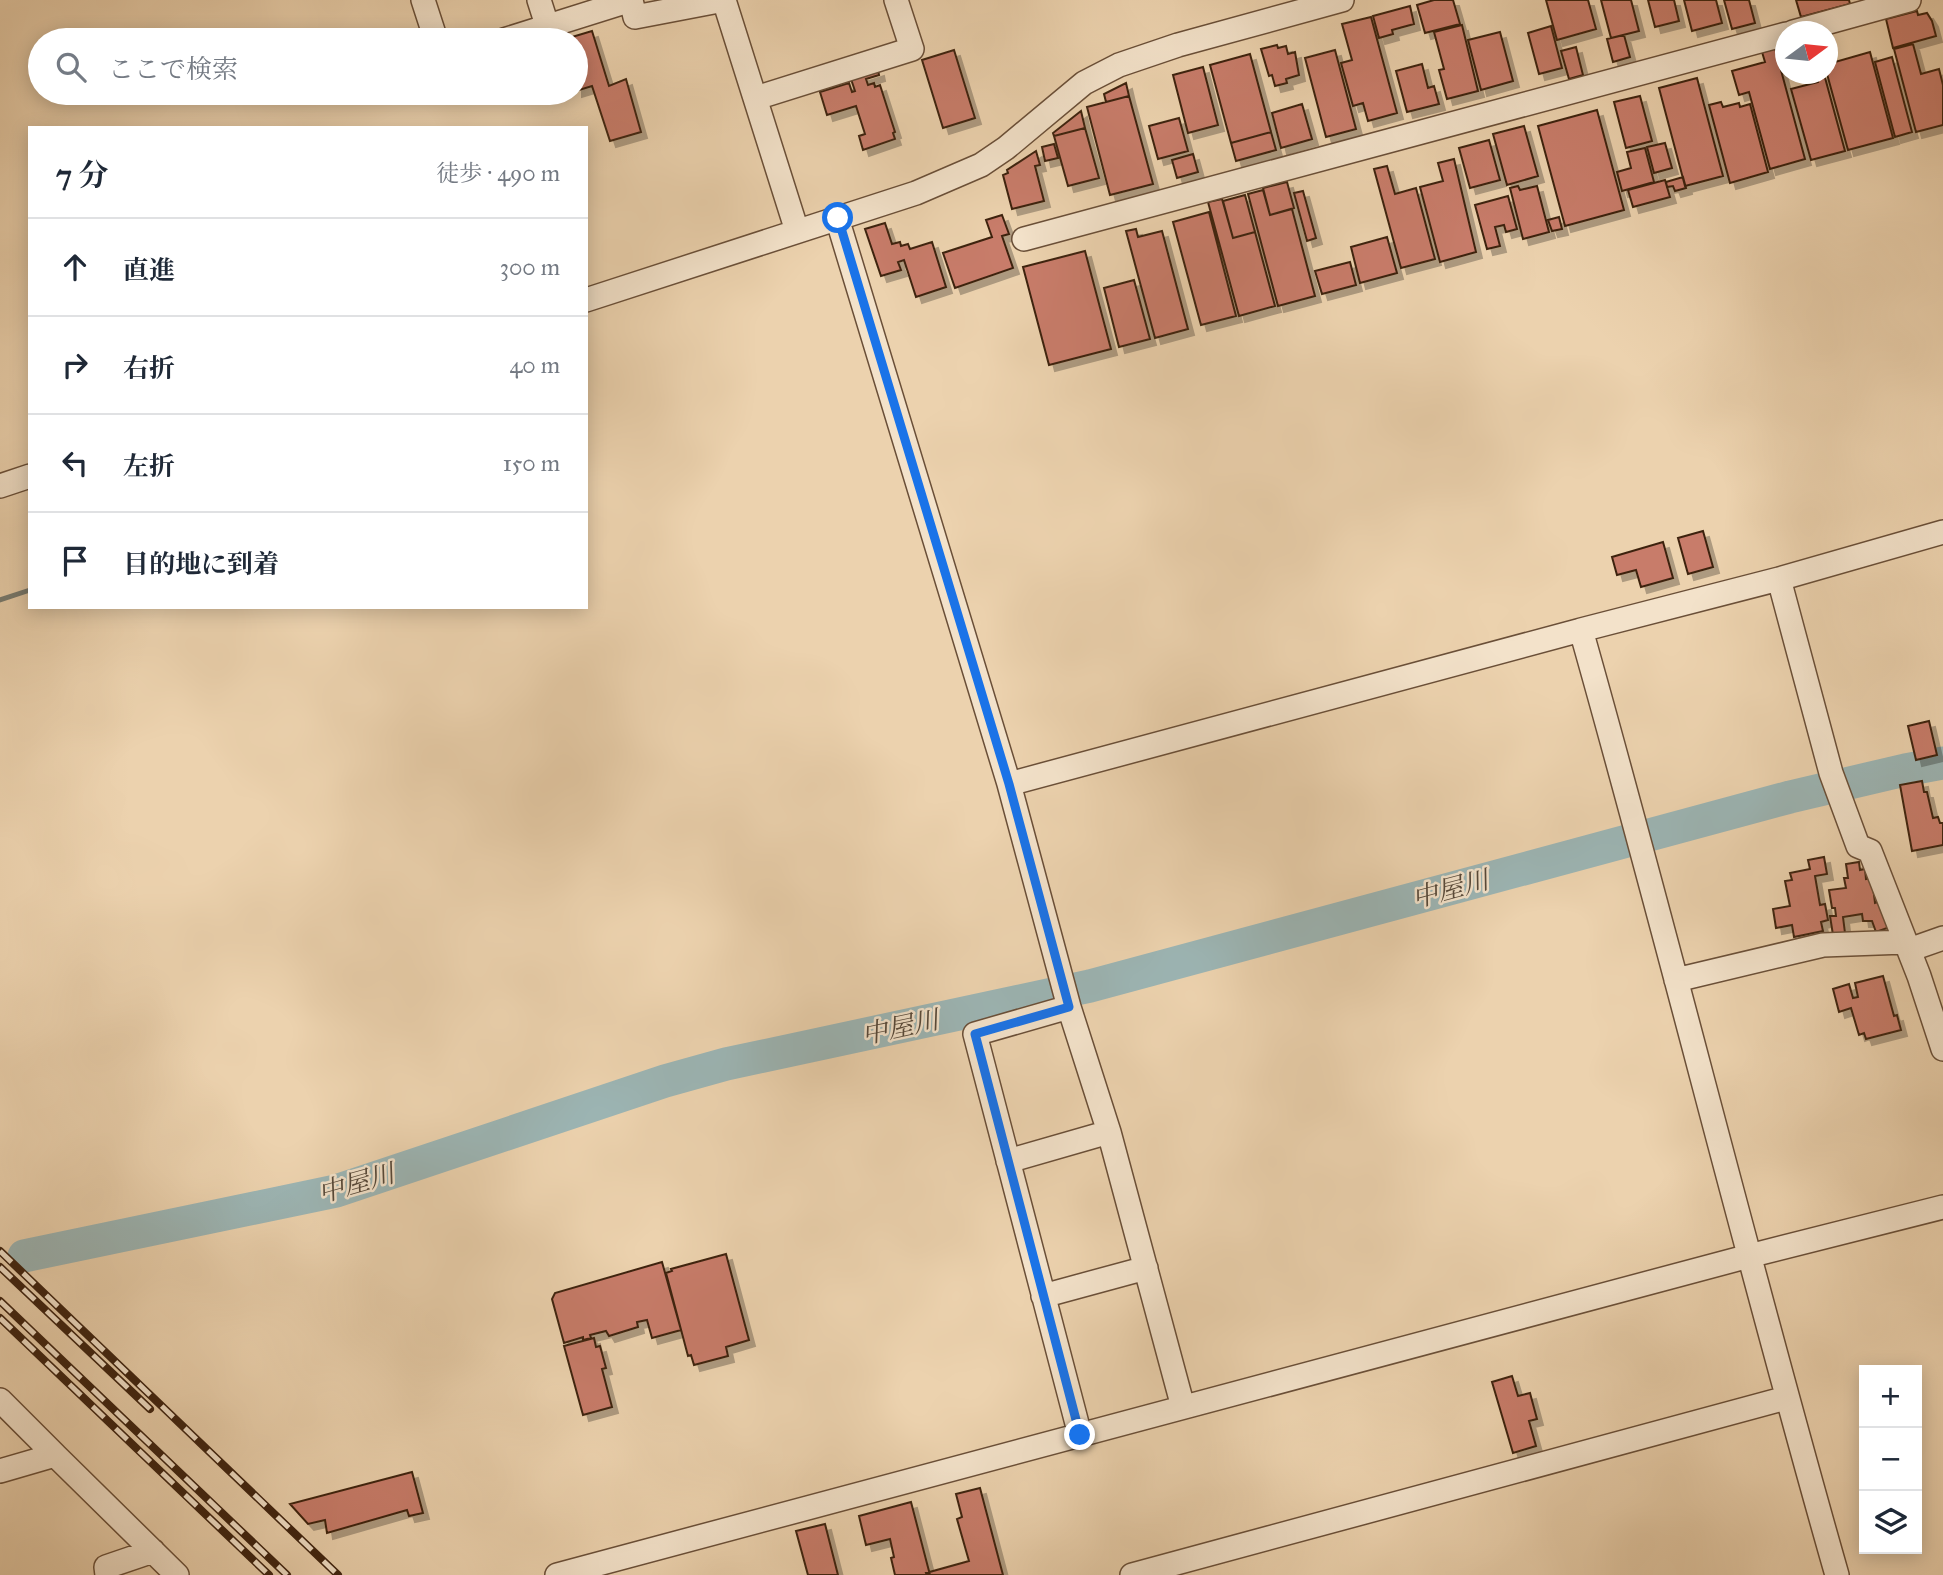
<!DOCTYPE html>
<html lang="ja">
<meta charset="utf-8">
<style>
body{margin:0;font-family:"IM FELL Great Primer","Noto Serif JP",serif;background:#f2f2f3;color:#1f2937}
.controls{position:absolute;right:21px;bottom:21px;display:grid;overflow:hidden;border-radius:0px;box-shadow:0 4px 18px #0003}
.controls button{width:63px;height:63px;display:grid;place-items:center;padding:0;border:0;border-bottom:2px solid #e0e1e3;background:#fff;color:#1f2937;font:35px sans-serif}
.compass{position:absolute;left:1775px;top:21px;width:63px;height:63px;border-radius:50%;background:#fff;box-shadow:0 4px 18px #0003;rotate:75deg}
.stop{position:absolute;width:21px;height:21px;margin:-16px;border:5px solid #1a73e8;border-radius:50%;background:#fff}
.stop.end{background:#1a73e8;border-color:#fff;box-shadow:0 2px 7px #0008}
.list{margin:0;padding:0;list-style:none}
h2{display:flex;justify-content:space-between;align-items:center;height:91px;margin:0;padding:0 28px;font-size:30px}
h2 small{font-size:23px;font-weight:400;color:#747a83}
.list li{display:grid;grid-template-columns:46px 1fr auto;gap:21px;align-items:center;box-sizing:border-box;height:98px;padding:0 28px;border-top:2px solid #e0e1e3}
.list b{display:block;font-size:26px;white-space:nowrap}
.list em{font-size:23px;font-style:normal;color:#747a83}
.icon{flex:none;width:38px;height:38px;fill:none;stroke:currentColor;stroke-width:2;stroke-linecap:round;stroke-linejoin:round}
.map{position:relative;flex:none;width:1943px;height:1575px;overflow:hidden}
.search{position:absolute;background:#fff;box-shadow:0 4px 18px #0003;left:28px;top:28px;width:560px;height:77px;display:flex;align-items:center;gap:18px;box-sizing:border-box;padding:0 24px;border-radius:38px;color:#747a83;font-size:26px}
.panel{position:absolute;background:#fff;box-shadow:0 4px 18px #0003;left:28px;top:126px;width:560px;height:483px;border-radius:0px}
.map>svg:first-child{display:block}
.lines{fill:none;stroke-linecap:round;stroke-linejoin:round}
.stream{stroke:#767b72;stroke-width:5}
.river{stroke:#9cb5b4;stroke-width:33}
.building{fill:#c87c6b;stroke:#3e2310;stroke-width:2;filter:url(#shadow)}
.minor-casing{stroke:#6a4f38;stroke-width:26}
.minor{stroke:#f3e2ca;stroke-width:23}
.rail-casing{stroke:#3e2310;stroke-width:8}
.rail{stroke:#f3e2ca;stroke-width:5;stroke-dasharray:16;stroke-linecap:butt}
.route{stroke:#1a73e8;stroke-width:9}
.labels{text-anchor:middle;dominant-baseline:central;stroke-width:5;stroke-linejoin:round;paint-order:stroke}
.water-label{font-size:26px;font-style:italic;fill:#564839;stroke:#f3e2ca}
</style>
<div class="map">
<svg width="1943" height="1575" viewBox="0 0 1943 1575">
<defs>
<filter id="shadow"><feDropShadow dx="6" dy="6" stdDeviation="0" flood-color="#0004"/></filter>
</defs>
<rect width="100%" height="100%" fill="#ecd2ae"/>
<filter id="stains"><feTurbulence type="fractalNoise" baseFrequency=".00286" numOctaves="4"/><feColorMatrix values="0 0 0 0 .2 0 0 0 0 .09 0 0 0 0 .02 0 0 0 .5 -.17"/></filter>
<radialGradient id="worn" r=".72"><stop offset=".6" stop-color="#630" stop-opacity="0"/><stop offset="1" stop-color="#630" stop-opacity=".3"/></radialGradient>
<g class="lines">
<!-- stream -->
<path class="stream" d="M0,600L30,590"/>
<!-- river -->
<path class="river" d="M24,1256L336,1191L665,1081L726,1064L1090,986L1790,797L1905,770L1943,763"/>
</g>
<!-- building -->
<path class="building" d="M1434,0H1453L1460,24L1425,33L1417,5Z
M1546,0H1588L1596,29L1557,40Z
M1601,0H1631L1639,31L1611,38Z
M1648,0H1674L1679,21L1655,27Z
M1684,0H1716L1722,23L1692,31Z
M1724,0H1749L1755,23L1732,29Z
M1796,0H1849L1850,4L1801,17Z
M1410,6L1414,24L1392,30L1393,34L1379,38L1373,16Z
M1917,11L1918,15L1927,13L1932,21L1936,36L1893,48L1886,19Z
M1371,17L1397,113L1368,121L1363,103L1353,106L1341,63L1352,60L1342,24Z
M1462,25L1478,91L1447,99L1439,70L1444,69L1434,32Z
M1551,26L1562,68L1539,74L1528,33Z
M592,31L609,86L626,79L641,132L610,141L592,86L576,91V40H562Z
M1500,32L1513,81L1481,90L1468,40Z
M1624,35L1630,57L1613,62L1607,39Z
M1913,44L1921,74L1939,69L1943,85V125L1916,132L1894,49Z
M1277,45L1278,48L1286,46L1288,54L1295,52L1299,75L1286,79L1287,83L1275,86L1272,75L1269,76L1261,49Z
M1576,47L1583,75L1569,79L1561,51Z
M1775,48L1805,159L1770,169L1749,92L1739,95L1732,71L1765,62L1762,52Z
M954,50L975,118L943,128L922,60Z
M1335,50L1356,129L1326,137L1305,58Z
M1870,52L1893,138L1848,150L1827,74L1828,64Z
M1250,54L1271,132L1231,143L1210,65Z
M1892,57L1912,132L1895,137L1875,62Z
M1422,64L1428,88L1434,86L1439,104L1407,112L1396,71Z
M1203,67L1218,125L1188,133L1173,75Z
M878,70L879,75L866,79L868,85L874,83L875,87L880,85L895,132L893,133L895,139L863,150L859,136L865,134L856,106L827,115L820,92L849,83L852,92L855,91L851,79Z
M1824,74L1845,151L1811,160L1791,89L1818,82L1816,75Z
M1697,78L1723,176L1685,186L1659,88Z
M1126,83L1129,96L1106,102L1104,94Z
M1129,96L1153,184L1110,195L1087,107Z
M1640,96L1652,141L1626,148L1614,102Z
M1721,102L1723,107L1739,103L1740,107L1750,104L1768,172L1730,183L1709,105Z
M1302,104L1312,139L1281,148L1272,113Z
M1597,110L1624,210L1565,226L1538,126Z
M1081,111L1085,128L1054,136L1053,133Z
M1179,118L1188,151L1158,159L1149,126Z
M1524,126L1538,176L1507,185L1493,134Z
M1085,128L1099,178L1068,186L1054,136Z
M1271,132L1276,150L1236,161L1231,143Z
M1489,140L1500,180L1470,188L1459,148Z
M1665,143L1672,168L1654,173L1647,147Z
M1054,144L1058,158L1045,161L1042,147Z
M1645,148L1654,182L1622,191L1617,172L1631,168L1627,152Z
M1036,151L1040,165L1035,166L1044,201L1012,209L1003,175L1008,173L1007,170Z
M1193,154L1198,172L1177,178L1172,160Z
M1454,159L1476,252L1440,262L1420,187L1443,181L1438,163Z
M1387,166L1395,194L1416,188L1435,259L1401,268L1374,169Z
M1683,177L1686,188L1675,191L1673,186L1667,187L1666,182Z
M1665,180L1670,197L1633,207L1628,190Z
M1287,182L1294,208L1270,215L1263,188Z
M1518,186L1520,190L1537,186L1549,232L1523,239L1510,188Z
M1263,190L1270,215L1292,209L1315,296L1278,306L1248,194Z
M1303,191L1316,238L1307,241L1294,193Z
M1245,195L1255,232L1233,238L1223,201Z
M1508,196L1517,229L1506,232L1504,225L1495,227L1500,246L1487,249L1475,205Z
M1222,199L1233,238L1255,232L1275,306L1239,316L1208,202Z
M1209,212L1236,316L1201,325L1173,222Z
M1002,215L1009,234L1002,236L1013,268L955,288L943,253L992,237L986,220Z
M1559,217L1562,229L1552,231L1548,220Z
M885,223L892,244L900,242L901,246L908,244L910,249L932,242L946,287L916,297L904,260L898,262L901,270L881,276L865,229Z
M1136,229L1138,237L1162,231L1188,329L1155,338L1126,231Z
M1387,237L1397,273L1360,283L1351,247Z
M1085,251L1111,349L1049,365L1023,267Z
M1350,262L1356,285L1322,294L1315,271Z
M1134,280L1150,339L1119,347L1104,288Z
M1703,531L1713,567L1688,574L1678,538Z
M1663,542L1673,578L1641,587L1636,570L1617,575L1612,557Z
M1929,721L1937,755L1916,760L1908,726Z
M1922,781L1924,792H1927L1933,818L1938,817L1940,823H1943V845L1912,851L1900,785Z
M1824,857L1827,874L1815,876L1820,905L1825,904L1828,920L1821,922L1823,931L1794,937L1792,925L1776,928L1773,909L1790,906L1785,881L1792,880L1790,873L1810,869L1808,860Z
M1859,862L1860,870L1865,869L1866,879L1872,878L1875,903L1881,901L1890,927L1876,932L1872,921H1863L1862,914L1843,917L1845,933L1833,935L1830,916H1836L1835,908H1832L1829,890L1846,888L1844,878H1848L1846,864Z
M1883,976L1894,1016L1897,1015L1901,1030L1866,1039L1864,1033L1859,1035L1851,1008L1839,1012L1833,989L1849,984L1853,998L1858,997L1855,983Z
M726,1254L749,1340L726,1347L728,1356L694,1365L691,1355L688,1356L666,1273L672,1271L671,1269Z
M662,1262L681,1330L652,1338L647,1320L637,1322L638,1327L609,1336L606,1331L590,1335L591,1338L583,1340V1337L564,1343L552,1299L555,1293Z
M594,1338L596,1347L600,1346L606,1368L602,1369L612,1407L583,1415L564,1346Z
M1512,1376L1518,1396L1530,1393L1537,1419L1529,1421L1536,1446L1513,1453L1492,1382Z
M412,1472L423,1513L409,1516L407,1510L327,1533L325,1520L308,1524L290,1504Z
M980,1488L1003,1575H927L926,1573L969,1561L957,1519L962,1517L956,1494Z
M911,1502L930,1575H895L891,1558L894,1557L890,1539L866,1545L859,1516Z
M825,1524L838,1575H808L796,1531Z"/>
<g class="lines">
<defs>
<path id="minor" d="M423,0L436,40
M539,0L547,25
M1793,32L1909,0
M504,40L631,0L635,17L724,0L797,231
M756,98L912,49L896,0
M837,218L1009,784L1581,630C1670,944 1747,1261 1837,1575
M1024,239L1786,34
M586,300L916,193L981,165L1006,148L1084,83L1119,65L1178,45L1342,0
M0,486L30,476
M1779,579L1831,773L1858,846L1870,851L1919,976L1943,1049
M1581,630L1779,579L1943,532
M1009,784L1069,1007L1109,1132L1183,1407
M1909,950L1943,938
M1676,980L1823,945L1905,942
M1069,1007L975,1034L1080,1435
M1008,1161L1109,1132
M1043,1296L1146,1268
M0,1400L55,1455
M0,1471L55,1455L177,1575
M107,1575L106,1567L153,1551
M557,1575L1749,1256L1943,1207
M1132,1575L1786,1398"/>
</defs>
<!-- minor casing -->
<use href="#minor" class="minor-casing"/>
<!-- minor -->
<use href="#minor" class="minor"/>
<defs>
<path id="rail" d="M0,1251L338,1575
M0,1267L150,1409
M0,1301L287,1575
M0,1318L269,1575"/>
</defs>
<!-- rail casing -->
<use href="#rail" class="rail-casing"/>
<!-- rail -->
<use href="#rail" class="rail"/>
</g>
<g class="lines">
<!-- route -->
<path class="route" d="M838,218L1009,784L1069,1007L975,1034L1080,1435"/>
</g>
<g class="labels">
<!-- water labels -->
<g class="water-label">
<text transform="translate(1450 889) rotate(-15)">中屋川</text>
<text transform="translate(900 1027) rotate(-12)">中屋川</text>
<text transform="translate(356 1183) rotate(-16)">中屋川</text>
</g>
</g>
<rect width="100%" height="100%" filter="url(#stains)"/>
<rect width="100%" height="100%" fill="url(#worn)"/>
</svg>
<div class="controls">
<button>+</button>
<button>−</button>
<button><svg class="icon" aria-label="layers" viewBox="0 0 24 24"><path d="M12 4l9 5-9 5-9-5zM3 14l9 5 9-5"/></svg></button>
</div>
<svg class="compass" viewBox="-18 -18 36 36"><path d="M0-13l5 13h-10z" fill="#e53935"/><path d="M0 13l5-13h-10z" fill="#747a83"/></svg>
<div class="stop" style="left:838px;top:218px"></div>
<div class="stop end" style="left:1080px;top:1435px"></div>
<div class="search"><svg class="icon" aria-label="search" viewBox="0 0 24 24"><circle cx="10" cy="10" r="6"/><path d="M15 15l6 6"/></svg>ここで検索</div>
<section class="panel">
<h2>7 分<small>徒歩 · 490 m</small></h2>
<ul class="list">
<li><svg class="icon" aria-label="ahead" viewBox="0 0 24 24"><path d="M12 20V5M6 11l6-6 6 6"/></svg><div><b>直進</b></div><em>300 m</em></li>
<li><svg class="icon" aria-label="right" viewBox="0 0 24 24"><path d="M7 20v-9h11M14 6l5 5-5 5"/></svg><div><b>右折</b></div><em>40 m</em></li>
<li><svg class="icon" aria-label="left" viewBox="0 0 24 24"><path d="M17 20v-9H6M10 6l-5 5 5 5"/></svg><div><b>左折</b></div><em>150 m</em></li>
<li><svg class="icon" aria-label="arrive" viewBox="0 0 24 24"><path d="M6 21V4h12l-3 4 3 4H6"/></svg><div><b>目的地に到着</b></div></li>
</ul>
</section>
</div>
